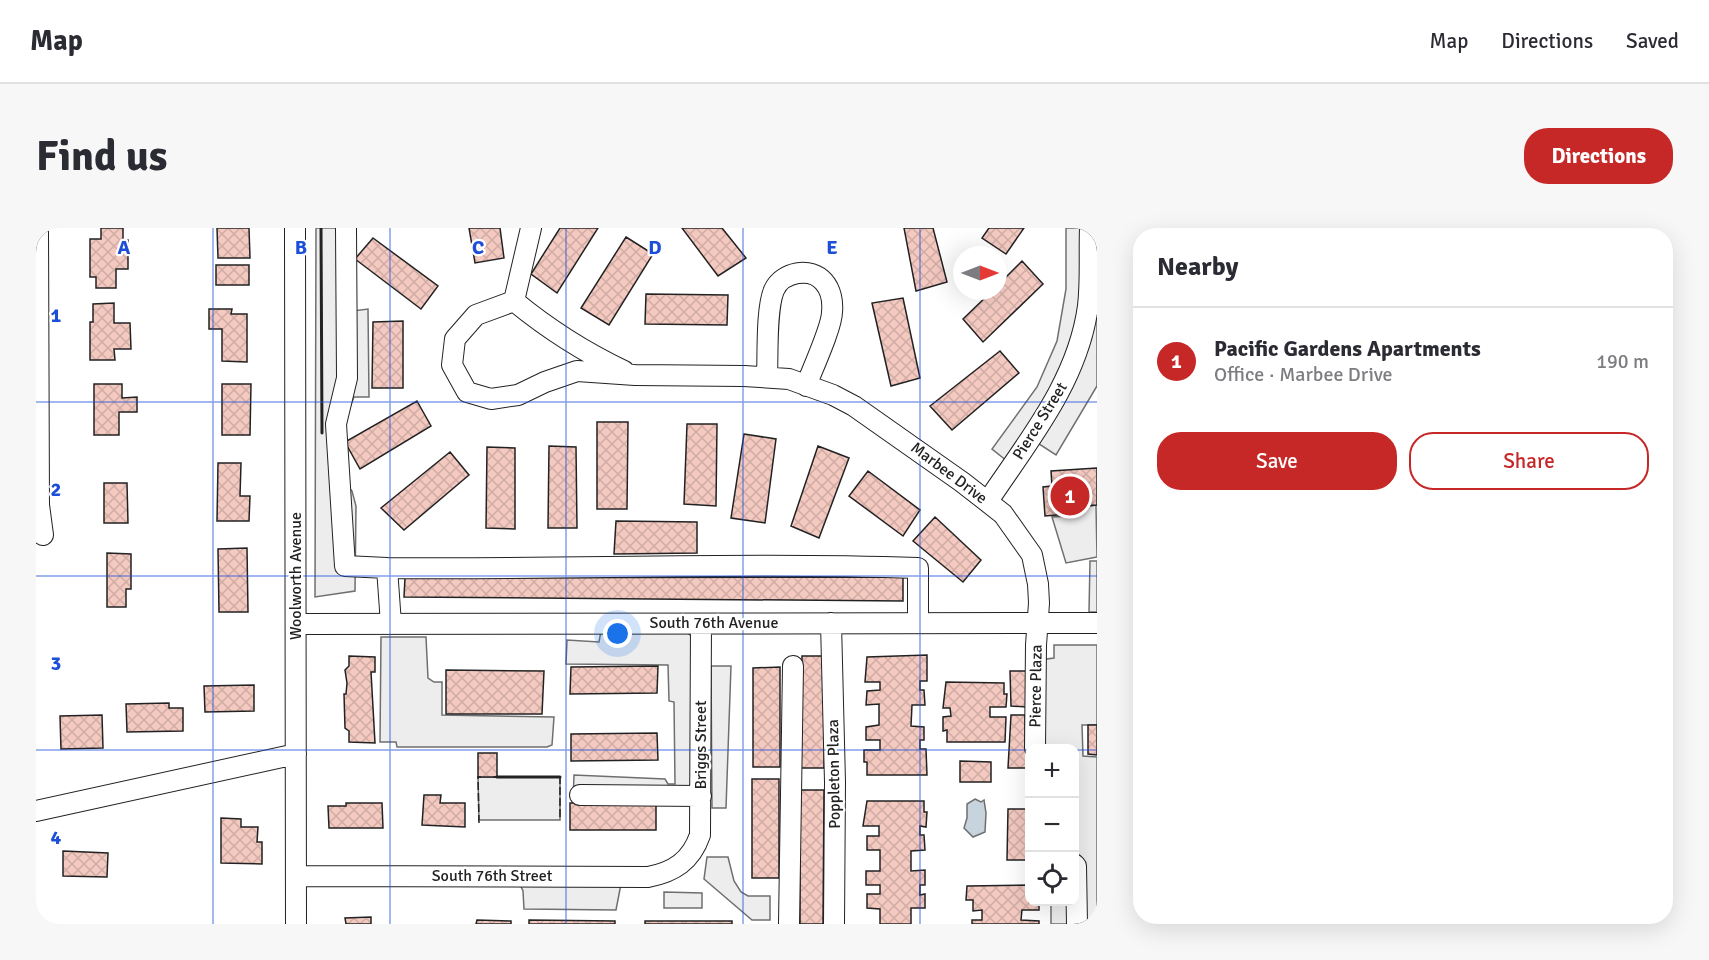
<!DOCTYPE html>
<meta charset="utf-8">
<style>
body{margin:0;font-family:Signika,sans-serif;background:#f7f7f7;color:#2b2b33}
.controls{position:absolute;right:18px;bottom:18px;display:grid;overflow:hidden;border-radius:12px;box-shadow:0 6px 24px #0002}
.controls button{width:54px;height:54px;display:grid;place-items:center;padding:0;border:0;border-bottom:2px solid #e1e1e2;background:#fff;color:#2b2b33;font:30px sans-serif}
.compass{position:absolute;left:917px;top:18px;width:54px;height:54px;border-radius:50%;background:#fff;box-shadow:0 6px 24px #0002;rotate:90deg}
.you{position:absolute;left:582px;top:406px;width:21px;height:21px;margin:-15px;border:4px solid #fff;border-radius:50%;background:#1a73e8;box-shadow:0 0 0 9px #1a73e833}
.badge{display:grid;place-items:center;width:39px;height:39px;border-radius:50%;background:#c62828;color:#fff;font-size:20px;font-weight:700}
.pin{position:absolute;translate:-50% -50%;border:3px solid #fff;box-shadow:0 2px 6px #0006}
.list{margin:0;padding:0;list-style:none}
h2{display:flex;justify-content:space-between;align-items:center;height:78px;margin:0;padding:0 24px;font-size:26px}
h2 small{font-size:20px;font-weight:400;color:#7c7c81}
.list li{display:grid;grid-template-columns:39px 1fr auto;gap:18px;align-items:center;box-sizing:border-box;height:108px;padding:0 24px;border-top:2px solid #e1e1e2}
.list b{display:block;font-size:22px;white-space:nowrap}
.list p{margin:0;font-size:20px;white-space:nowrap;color:#7c7c81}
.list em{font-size:20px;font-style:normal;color:#7c7c81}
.actions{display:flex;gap:12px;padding:18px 24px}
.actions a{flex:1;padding:14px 0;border:2px solid #c62828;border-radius:24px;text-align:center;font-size:21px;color:#c62828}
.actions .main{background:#c62828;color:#fff}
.icon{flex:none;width:33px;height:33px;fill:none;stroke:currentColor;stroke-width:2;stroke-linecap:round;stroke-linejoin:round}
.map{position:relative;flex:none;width:1061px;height:696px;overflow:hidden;border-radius:24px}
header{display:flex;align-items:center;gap:36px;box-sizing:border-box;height:84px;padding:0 30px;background:#fff;border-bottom:2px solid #e1e1e2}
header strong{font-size:28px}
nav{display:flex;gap:33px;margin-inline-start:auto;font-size:21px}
.intro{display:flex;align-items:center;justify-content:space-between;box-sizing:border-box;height:144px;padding:0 36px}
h1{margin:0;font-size:42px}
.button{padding:15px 27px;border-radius:24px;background:#c62828;color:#fff;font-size:21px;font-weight:700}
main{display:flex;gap:36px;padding:0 36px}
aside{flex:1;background:#fff;border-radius:24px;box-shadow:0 6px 24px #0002}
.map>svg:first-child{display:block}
.parking{fill:#ededed;stroke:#6f6f6f;stroke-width:1.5}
.water{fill:#c7d3dd;stroke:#6f6f6f;stroke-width:1.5}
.building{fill:url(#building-cross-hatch);stroke:#222;stroke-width:1.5}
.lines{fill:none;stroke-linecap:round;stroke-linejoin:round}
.minor-casing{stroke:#222;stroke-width:22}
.minor{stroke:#fff;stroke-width:20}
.fence{stroke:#222;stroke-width:1.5;stroke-dasharray:8 3;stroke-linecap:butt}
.wall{stroke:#222;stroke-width:3}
.grid{fill:none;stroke:#1d4ed8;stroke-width:1.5;stroke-opacity:0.55}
.labels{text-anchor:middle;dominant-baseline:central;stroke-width:4.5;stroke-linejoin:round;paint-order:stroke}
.street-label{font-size:16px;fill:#222;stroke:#fff}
.grid-label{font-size:20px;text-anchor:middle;font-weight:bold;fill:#1d4ed8;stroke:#fff;stroke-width:4.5;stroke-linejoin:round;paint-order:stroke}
</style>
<header>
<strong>Map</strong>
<nav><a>Map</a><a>Directions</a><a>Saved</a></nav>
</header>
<div class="intro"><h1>Find us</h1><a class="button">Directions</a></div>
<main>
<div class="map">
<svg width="1061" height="696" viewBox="0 0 1061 696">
<defs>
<pattern id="building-cross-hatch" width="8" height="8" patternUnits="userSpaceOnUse" patternTransform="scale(1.5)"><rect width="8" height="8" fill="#f3c9c0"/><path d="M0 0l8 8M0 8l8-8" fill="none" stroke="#d0aca5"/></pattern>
</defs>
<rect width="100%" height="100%" fill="#fff"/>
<!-- parking -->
<path class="parking" d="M280,0H317V83L332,81L333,169H318L305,202L307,252L316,263L320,278L319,363L279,369Z
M1030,0H1061V158L1020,227L994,210L976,237L956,221L1001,159L1021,113L1030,61Z
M1060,277L1061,329L1030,335L1016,289L1033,288L1032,282Z
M1054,333H1061V384H1053Z
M649,402L655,408L657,575L537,572L538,547L629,551L632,556H639L638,474L633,473L632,437L530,436L531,412L563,414L565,403Z
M345,409H390L392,450L398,454H406V487L518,489L516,517L511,519H361L360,514H344Z
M1018,417H1061V497H1046L1047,528L1061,529V696H1015V674H1038V520H1003V432L1018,430Z
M675,438H695L690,580H676Z
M442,549H524V592H443Z
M671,629H692L698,653L705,664L712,668H734V692H716L668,651Z
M484,656H585L580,682L488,681L487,663Z
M628,664L666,665V680H628Z"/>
<!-- water -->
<path class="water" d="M939,571L945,574L948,572L950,585L949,604L937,609L928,600L931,590V576Z"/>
<!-- building -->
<path class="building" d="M65,0H87V12H92V41H80V60H60V49H54V11H65Z
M181,0H213L214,30H182Z
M433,0H464L468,30L439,35Z
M524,0H562L521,65L495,46Z
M646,0H686L710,30L682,48Z
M868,0H897L911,54L880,63Z
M953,0H988L970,26L946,10Z
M590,9L617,26L573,97L545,80Z
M337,10L402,58L385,81L319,31Z
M986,33L1007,56L947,114L927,91L956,63H962V57Z
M180,37H213V57H180Z
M610,66L692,67L691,97L609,96Z
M867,70L884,150L855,158L836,75Z
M78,75V95H94L95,121H78L79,132H54V94H57V76Z
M173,81H196L195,86H211V134L186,133V101H173Z
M367,93V160H336L337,94Z
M964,123L983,145L916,202L894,178Z
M58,156H86V170L101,169V184H83V207H58Z
M186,156H215L214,207H186Z
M381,173L395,198L324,241L309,214Z
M561,194H592L591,281H561Z
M651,196H681L680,278L648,276Z
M708,206L740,211L729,295L695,290Z
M513,218L540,219L541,300H512Z
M782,218L813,230L783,310L755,298Z
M451,219L479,220V301L450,300Z
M414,224L433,247L368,302L345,280Z
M182,235H205L204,268H214L213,293H181Z
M1061,240V277L1031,279L1032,286L1009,288L1007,259L1016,258L1015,243Z
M832,243L884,282L867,308L813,268Z
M68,255H91L92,295H68Z
M899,289L945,332L927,354L877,313Z
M580,293L661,294V325L578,326Z
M211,320L212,384H183L182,321Z
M71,325L95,326V361H90V379H71Z
M867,349V373L368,369L369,350Z
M891,427V453H884V462H888L889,477H876L875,498L888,499V512H884V521H890L891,547H831V534H828V522H844V512H830V499L843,497V476L830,477L831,463L844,462V454H829L831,429Z
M313,428L339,429V444H335L339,515L313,514V503L309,500L308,466H310L311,455L309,442L313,438Z
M766,428H790L788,540H764Z
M622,438L621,465L534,466L535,439Z
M744,439V539H717V440Z
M410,442L508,443L506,486H410Z
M974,443H990V479L975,478Z
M910,454L968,455V466H971L970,479H954V489H970L969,514H911V502L907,503V489L915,488L914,480H907Z
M218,457V483L169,484L168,458Z
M133,475V480H147V503L91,504L90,476Z
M66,487L67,520L25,521L24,488Z
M975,487H989L990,540H972Z
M1052,497H1061V527L1052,526Z
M621,505L622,532L535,533V506Z
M442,525H461V549H442Z
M924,533L955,534V554H924Z
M716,551H743V650H716Z
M764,562H788L787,696H764Z
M388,567H405L404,575H429V599L386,597Z
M831,573H888V584H891L890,599L884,598V607H888L889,622L875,623V643L889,642V657H884V667L889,666V680H875V696H844V681L831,680V666H844V657H830V643H844V622H831V608H843V598H827Z
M310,575H346L347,600H293L292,578H310Z
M534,575H620V602H534Z
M972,581H990V632H971Z
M185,590L205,591V599H222L221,614H226V636L185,635Z
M27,623L72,625L71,649L27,648Z
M993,657V674H1003V682H986L985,692L1003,693V696H936V692H946V682L937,683V672H930L931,658Z
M335,689V696H310L309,690Z
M441,692L475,693V696H440Z
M493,692L579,693V696H493Z
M609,693H696V696H609Z"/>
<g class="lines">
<defs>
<path id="minor" d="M2,0L3,277L7,307
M259,0L260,696
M310,0L311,150L300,196L309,338L351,340L355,396
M478,73L440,87L419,111L416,137L431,164L455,171L482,167L509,154L541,143L599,147L708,148L753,151L797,167L818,178L926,254L967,286L996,327L1002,356L1003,375L1000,417L999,520
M478,73C512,101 548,124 588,143
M478,73L495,0
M731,149C732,126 730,81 738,62C746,44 775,38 788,54C795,62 797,74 796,84C796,99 776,142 770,158
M952,273C992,213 1042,153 1052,78C1055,53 1053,26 1054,0
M351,340C528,342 705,334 882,340V395
M795,395L799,554L798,696
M260,396L1061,395
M544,567L665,568
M0,583L260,526
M1038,636L1040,638L1041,696
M260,648L612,649C638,644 655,633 664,607L665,396
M753,696L757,438"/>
</defs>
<!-- minor casing -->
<use href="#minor" class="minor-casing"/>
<!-- minor -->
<use href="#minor" class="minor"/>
<!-- fence -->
<path class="fence" d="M457,549H524V592
M443,595L442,549H445"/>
<!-- wall -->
<path class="wall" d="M285,0L286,205
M461,549H524"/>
</g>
<!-- grid -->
<path class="grid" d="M177,0V696M354,0V696M530,0V696M707,0V696M884,0V696M0,174H1061M0,348H1061M0,522H993M1038,522H1061"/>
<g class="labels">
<!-- street labels -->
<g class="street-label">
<text transform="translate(1004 193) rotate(-58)">Pierce Street</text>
<text transform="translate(913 245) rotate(37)">Marbee Drive</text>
<text transform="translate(260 348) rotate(-90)">Woolworth Avenue</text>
<text x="678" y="395">South 76th Avenue</text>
<text transform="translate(1000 458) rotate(-89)">Pierce Plaza</text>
<text transform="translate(665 517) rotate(-90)">Briggs Street</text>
<text transform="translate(798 546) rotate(-91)">Poppleton Plaza</text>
<text x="456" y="648">South 76th Street</text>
</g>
</g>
<g class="grid-label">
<text x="88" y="26">A</text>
<text x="265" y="26">B</text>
<text x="442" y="26">C</text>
<text x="619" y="26">D</text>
<text x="796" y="26">E</text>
<text x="20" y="94">1</text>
<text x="20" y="268">2</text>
<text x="20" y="442">3</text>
<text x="20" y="616">4</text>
</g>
</svg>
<div class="controls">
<button>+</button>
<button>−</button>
<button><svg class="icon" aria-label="locate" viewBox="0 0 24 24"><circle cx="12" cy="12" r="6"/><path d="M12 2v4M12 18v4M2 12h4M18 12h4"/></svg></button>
</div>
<svg class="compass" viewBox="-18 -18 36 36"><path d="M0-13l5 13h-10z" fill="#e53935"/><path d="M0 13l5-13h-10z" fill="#7c7c81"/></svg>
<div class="you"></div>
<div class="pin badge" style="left:1034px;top:268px">1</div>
</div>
<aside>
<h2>Nearby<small></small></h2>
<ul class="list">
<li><span class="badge">1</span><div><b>Pacific Gardens Apartments</b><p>Office · Marbee Drive</p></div><em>190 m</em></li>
</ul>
<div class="actions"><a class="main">Save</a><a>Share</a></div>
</aside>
</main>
